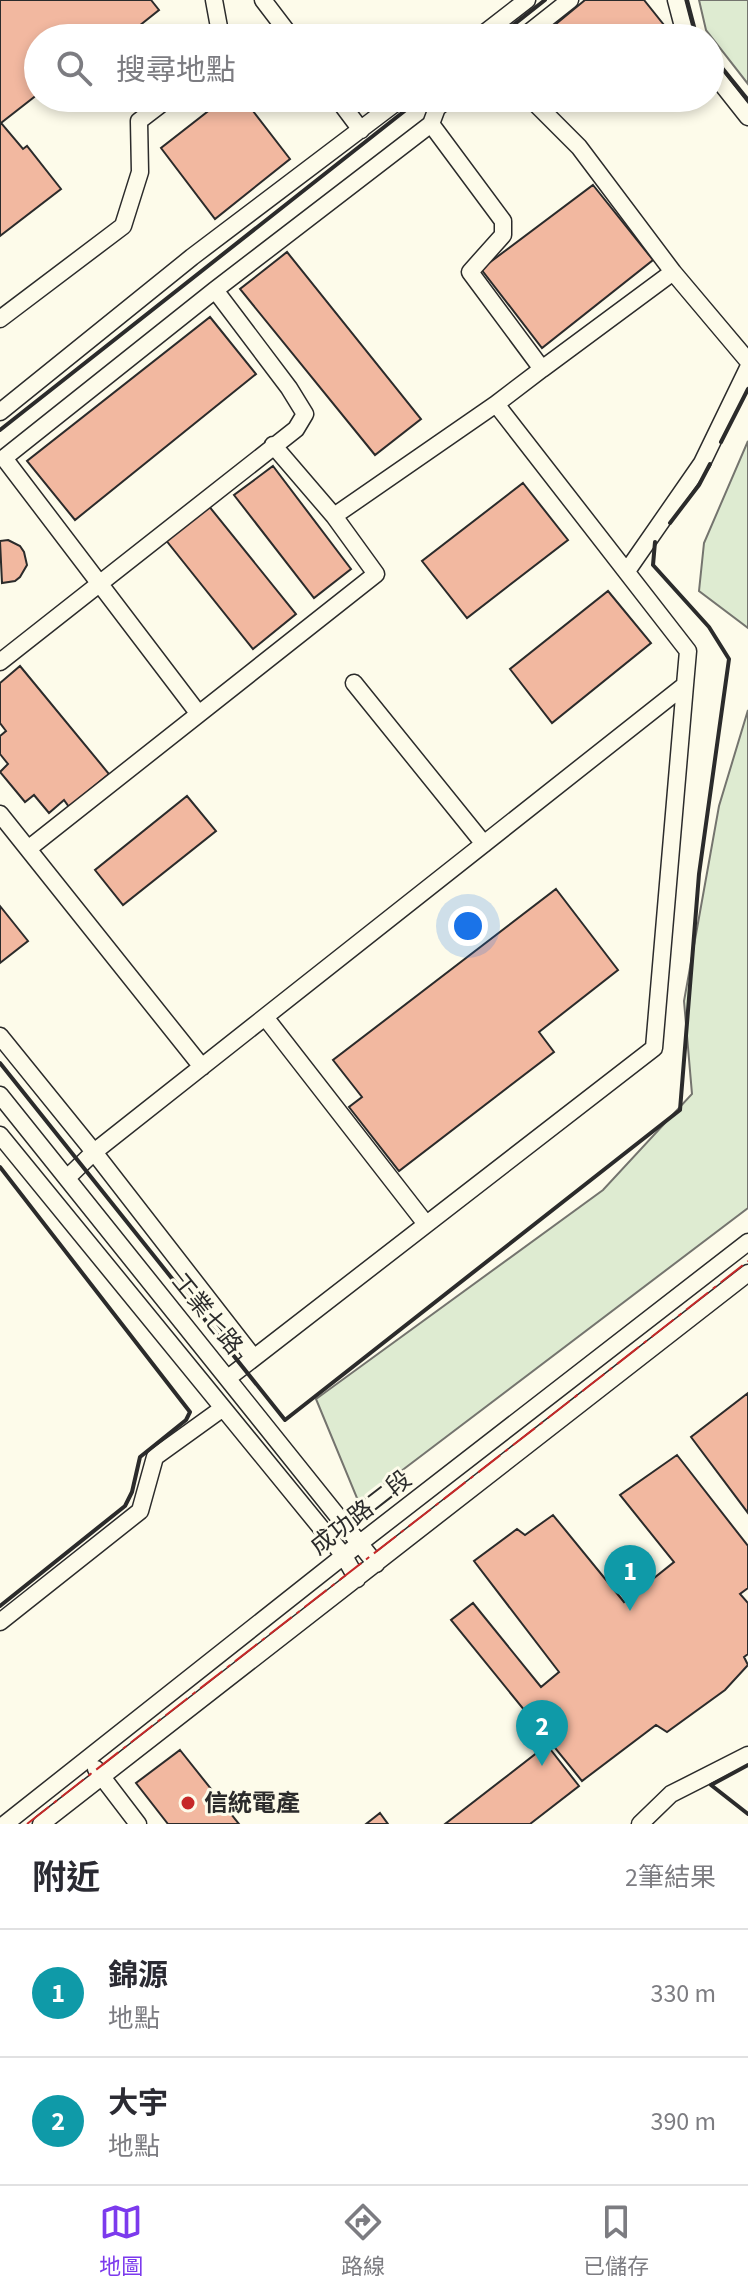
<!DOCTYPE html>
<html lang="zh-TW">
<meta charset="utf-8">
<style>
body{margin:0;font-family:"Source Sans 3","Noto Sans TC",sans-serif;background:#f2f2f3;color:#2b2b33}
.you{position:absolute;left:468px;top:926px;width:28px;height:28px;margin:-20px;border:6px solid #fff;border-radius:50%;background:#1a73e8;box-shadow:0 0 0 12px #1a73e833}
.badge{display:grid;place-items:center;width:52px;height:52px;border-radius:50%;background:#7c3aed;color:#fff;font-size:26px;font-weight:700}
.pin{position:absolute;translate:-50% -66px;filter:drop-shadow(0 2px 4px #0008)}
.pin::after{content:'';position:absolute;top:42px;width:28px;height:24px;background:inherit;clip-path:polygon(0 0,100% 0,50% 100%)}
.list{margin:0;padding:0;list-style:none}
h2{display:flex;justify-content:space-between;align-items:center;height:104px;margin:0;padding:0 32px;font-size:34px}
h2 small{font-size:26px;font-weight:400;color:#7c7c81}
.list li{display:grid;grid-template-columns:52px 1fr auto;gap:24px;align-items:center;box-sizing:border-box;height:128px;padding:0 32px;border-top:2px solid #e1e1e2}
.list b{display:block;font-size:30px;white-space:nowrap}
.list p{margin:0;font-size:26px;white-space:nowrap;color:#7c7c81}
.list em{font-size:26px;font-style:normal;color:#7c7c81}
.icon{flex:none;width:44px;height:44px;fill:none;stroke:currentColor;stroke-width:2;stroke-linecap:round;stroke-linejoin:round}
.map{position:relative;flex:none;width:748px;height:1824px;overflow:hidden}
.search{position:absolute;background:#fff;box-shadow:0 4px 12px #0003;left:24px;right:24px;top:24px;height:88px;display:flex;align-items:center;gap:20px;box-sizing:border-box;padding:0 28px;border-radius:44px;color:#7c7c81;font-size:30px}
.sheet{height:360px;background:#fff}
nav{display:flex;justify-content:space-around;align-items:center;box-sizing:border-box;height:112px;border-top:2px solid #e1e1e2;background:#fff;font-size:22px;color:#7c7c81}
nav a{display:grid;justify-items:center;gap:4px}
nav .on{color:#7c3aed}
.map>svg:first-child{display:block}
.green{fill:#deebd1;stroke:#74746e;stroke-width:2}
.building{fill:#f2b8a0;stroke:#2b2b2b;stroke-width:2}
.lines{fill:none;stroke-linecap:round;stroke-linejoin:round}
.minor-casing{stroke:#2b2b2b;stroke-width:19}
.minor{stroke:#fdfbea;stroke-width:16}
.wall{stroke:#2b2b2b;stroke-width:4}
.power{stroke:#c62828;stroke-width:2;stroke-dasharray:28 6 4 6;stroke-linecap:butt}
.poi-dot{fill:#c62828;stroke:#fdfbea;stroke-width:3}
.labels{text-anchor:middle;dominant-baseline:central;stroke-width:6;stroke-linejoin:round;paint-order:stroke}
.street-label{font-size:24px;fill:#2b2b2b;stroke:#fdfbea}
.poi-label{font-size:24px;font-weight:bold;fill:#2b2b2b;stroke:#fdfbea;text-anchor:start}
</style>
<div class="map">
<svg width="748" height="1824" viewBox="0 0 748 1824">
<rect width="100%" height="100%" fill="#fdfbea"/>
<!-- green -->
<path class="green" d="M699,0H748V84L706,30Z
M748,441V628L699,591L704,543Z
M748,710V1208L359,1503L316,1399L603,1190L692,1094L684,1001L719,806Z"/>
<!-- building -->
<path class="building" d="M0,0H151L159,10L124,38L118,32L110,38H38V94L1,123L23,149L27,146L61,189L0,236Z
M585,0H644L668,30L657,38H539Z
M225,98H243L290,159L215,219L161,148Z
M593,185L653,260L542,348L481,269Z
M287,252L421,419L375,455L240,289Z
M210,317L256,374L75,520L27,461Z
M273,466L351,569L314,598L234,495Z
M523,483L568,540L467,618L422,561Z
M208,505L296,614L253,649L165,539Z
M8,540L20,546L24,552L27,565L20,577L15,581L2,583L0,541Z
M608,591L651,643L552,723L510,669Z
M20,666L109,774L69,807L64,800L49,813L34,795L25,802L0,772L8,764L0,754V736L6,731L0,723V683Z
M187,796L216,831L123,905L95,870Z
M556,889L618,970L539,1032L554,1052L399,1171L349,1107L362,1097L333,1060Z
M0,906L28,941L0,963Z
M748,1393V1513L691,1437Z
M677,1455L748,1546V1588L740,1594L748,1603V1654L744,1657L748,1665L725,1690L667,1732L656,1725L582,1781L451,1620L473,1603L541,1687L559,1672L474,1561L517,1529L525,1535L553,1515L624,1602L674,1562L620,1495Z
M547,1745L579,1786L530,1824H445Z
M180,1750L239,1824H168L136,1783Z
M380,1813L388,1824H366Z"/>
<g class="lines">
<defs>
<path id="minor" d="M214,0L221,38
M263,0L292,38
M676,0L686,38
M478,38L527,0
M522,38L570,0
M710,69L748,117
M337,98L361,130
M449,98L437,108L431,124L503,221V235L470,272L542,369L673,272
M530,98L579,147L673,272L748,361
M0,319L123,226L140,172L139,121L169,98
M496,404L542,369
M0,412L192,257L402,98
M627,571L702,463L748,368
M0,662L296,429L305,414L289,388L215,290
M354,683L484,844
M198,713L4,458L215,290L431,124
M0,814L202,1067
M28,849L376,574L334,516
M265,1017L426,1224
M0,1036L94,1152L254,1358
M0,1095L376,1564
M0,1135L344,1556L357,1579
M67,1178L94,1152L685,685L688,651L496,404L334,516L273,445
M228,1378L654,1048L685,685
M0,1622L140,1511L155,1457L223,1408
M96,1769L138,1824
M5,1824L360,1543L748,1242
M41,1824L748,1273
M640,1824L671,1794L748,1755"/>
</defs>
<!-- minor casing -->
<use href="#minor" class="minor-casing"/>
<!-- minor -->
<use href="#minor" class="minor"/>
<!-- wall -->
<path class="wall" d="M687,0L697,38
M497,38L545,0
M710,53L748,100
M0,430L421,98
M721,442L748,389
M670,523L699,485L710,464
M0,1063L285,1420L680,1110L699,874L729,659L709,627L653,565L655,542
M0,1167L190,1412L186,1420L140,1457L132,1492L125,1506L0,1606
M748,1765L711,1785L748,1814"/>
<!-- power -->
<path class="power" d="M27,1824C267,1635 509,1450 748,1261"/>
</g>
<!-- markers -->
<circle class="poi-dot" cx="188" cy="1803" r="8"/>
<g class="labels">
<!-- street labels -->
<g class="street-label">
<text transform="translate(207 1314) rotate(51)">工業七路</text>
<text transform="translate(361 1513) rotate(-38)">成功路二段</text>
</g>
<!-- poi labels -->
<g class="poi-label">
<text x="204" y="1803">信統電產</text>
</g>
</g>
</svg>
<div class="you"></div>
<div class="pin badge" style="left:630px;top:1611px;background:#0f9aa8">1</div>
<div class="pin badge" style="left:542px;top:1766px;background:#0f9aa8">2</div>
<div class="search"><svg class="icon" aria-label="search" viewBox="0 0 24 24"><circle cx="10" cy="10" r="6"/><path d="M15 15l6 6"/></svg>搜尋地點</div>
</div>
<section class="sheet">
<h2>附近<small>2筆結果</small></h2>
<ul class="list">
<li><span class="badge" style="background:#0f9aa8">1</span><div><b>錦源</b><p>地點</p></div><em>330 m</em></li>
<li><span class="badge" style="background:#0f9aa8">2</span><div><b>大宇</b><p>地點</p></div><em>390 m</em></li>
</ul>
</section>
<nav>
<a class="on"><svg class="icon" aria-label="map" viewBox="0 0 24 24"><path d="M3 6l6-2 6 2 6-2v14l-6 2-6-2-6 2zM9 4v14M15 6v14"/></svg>地圖</a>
<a><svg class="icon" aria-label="directions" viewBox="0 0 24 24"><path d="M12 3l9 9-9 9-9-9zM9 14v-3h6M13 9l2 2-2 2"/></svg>路線</a>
<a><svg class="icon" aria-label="saved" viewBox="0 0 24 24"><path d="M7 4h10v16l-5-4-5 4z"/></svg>已儲存</a>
</nav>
